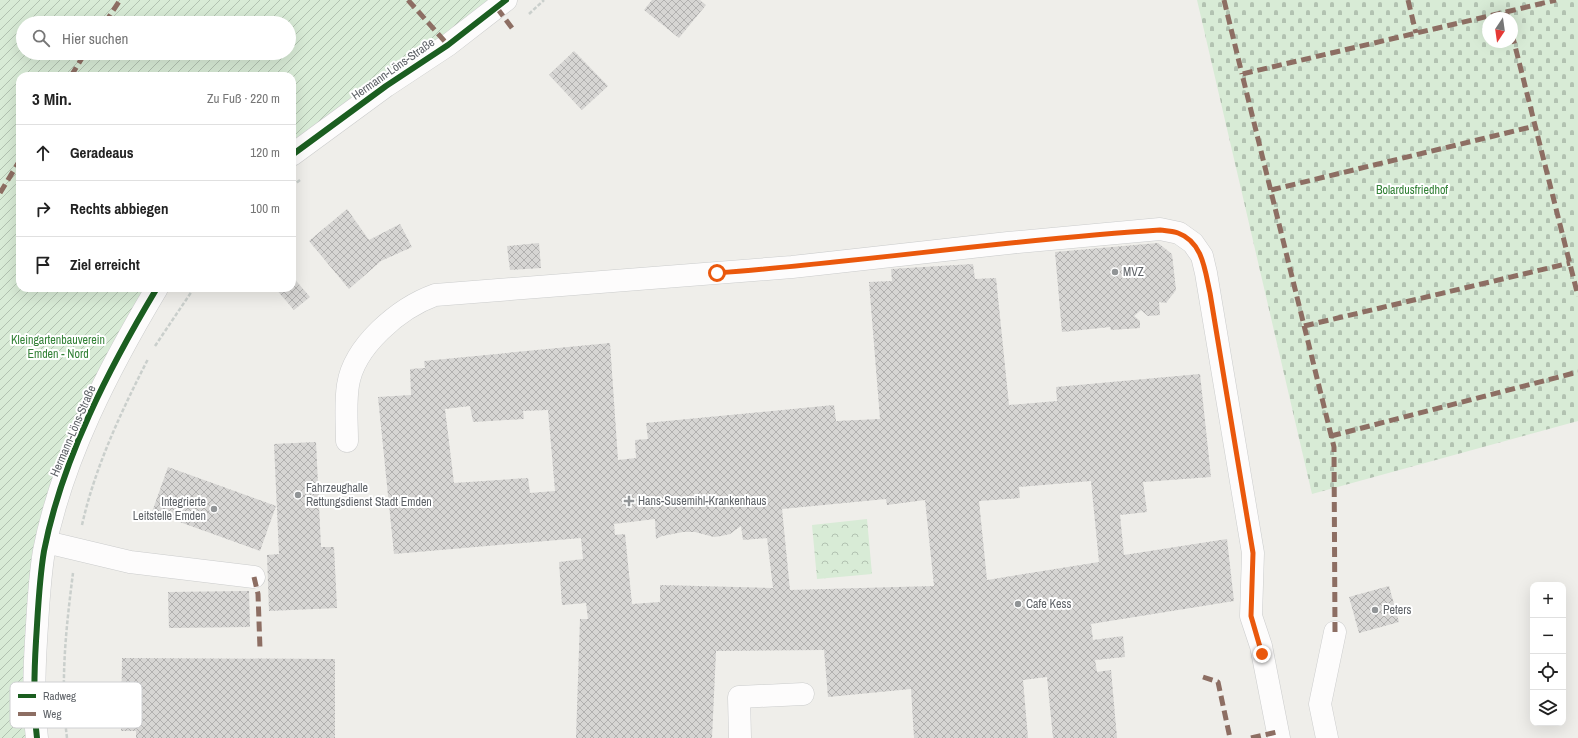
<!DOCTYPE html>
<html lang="de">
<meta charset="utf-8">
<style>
body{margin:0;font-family:"Archivo Narrow",sans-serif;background:#f2f2f2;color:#222}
.controls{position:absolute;right:12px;bottom:12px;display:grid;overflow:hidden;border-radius:8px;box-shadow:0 4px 16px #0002}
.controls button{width:36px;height:36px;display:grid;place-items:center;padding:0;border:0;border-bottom:1px solid #e0e0e0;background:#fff;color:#222;font:20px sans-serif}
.compass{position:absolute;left:1482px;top:12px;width:36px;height:36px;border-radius:50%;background:#fff;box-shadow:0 4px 16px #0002;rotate:193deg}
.stop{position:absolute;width:12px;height:12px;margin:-9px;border:3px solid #ea580c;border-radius:50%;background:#fff}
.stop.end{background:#ea580c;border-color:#fff;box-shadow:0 1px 4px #0008}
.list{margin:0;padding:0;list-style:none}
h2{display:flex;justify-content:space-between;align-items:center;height:52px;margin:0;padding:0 16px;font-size:17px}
h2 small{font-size:13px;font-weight:400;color:#767676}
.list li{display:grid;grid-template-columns:26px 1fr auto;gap:12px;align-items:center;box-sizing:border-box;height:56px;padding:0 16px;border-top:1px solid #e0e0e0}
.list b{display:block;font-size:15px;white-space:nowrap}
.list em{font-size:13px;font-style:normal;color:#767676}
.icon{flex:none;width:22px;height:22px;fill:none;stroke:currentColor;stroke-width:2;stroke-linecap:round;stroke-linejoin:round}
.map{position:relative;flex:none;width:1578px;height:738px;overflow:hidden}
.search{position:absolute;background:#fff;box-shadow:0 4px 16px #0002;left:16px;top:16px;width:280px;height:44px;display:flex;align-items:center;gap:10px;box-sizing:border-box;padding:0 14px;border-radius:22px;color:#767676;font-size:15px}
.panel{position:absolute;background:#fff;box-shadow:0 4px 16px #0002;left:16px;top:72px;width:280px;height:220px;border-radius:12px}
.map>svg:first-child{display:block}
.forest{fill:url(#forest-crowns)}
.cemetery{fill:url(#cemetery-stones);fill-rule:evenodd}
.garden{fill:url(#garden-furrows);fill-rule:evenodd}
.building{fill:url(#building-cross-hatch);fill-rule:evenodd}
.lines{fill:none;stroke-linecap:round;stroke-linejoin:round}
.minor-casing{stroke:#cbcccc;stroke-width:23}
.path{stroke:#cacfcc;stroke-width:2.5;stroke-dasharray:4 2;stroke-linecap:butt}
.minor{stroke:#fdfcfc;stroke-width:22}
.quiet{stroke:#8d6e63;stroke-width:5;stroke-dasharray:10 5;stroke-linecap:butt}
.cycleway-casing{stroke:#fff;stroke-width:8}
.cycleway{stroke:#1b5e20;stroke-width:6}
.route{stroke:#ea580c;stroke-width:5}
.poi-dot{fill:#919496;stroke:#fff;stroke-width:1.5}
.labels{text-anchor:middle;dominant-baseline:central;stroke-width:4;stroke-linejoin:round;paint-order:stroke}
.street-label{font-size:12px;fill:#5f6368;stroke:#fff}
.park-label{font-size:12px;fill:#348238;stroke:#fff}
.poi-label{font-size:12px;fill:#5f6368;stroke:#fff;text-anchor:start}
.key{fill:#fff;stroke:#cfd0d2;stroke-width:1}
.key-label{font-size:11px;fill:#5f6368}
</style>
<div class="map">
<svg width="1578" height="738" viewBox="0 0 1578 738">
<defs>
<pattern id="forest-crowns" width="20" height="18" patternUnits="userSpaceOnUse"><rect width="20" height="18" fill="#d8ebd6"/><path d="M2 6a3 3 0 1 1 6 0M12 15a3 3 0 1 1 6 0" fill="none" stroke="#b2c2b1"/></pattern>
<pattern id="cemetery-stones" width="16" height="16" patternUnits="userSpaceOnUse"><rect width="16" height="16" fill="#d8ebd6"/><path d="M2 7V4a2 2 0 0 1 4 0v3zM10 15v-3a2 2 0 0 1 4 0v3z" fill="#b2c2b1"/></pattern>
<pattern id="garden-furrows" width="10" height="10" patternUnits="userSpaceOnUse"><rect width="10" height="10" fill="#d8ebd6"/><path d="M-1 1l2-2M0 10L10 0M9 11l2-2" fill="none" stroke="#b2c2b1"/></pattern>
<pattern id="building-cross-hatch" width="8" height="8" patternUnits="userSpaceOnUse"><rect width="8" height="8" fill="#d6d5d3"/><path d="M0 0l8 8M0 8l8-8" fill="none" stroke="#b1b0af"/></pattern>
</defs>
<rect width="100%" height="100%" fill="#efeeea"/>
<!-- forest -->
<path class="forest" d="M867,519L872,574L817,579L812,525Z"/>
<!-- cemetery -->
<path class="cemetery" d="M1197,0H1578V421L1312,494ZM1488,18H1512V42H1488Z"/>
<!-- garden -->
<path class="garden" d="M0,0H506L292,155V76H20V288H157L51,521L37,738H0ZM23,23H289V53H23Z"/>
<!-- building -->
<path class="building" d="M652,0H700L706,5L679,38L644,10Z
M574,51L608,86L582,110L549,75Z
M347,209L369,240L400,224L412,247L381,261L349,289L309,241Z
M539,243L541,268L510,270L507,246Z
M1158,243L1172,254L1176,290L1166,303L1159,302L1160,315L1148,316L1141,310L1134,316L1140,321V328L1111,330L1110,327L1062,332L1055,252Z
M973,264L975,279L996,278L1009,405L1057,401L1056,387L1200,374L1211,477L1143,482L1147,512L1120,515L1124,555L1227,539L1234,601L1091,624L1093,640L1123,636L1125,657L1095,660L1097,672L1111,670L1117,738H1053L1047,677L1023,680L1028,738H914L911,689L828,697L824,650L716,651L712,738H576L580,619H588L586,603L562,605L559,562L583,559L581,538L394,554L378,397L411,395L410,369L425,368L424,361L610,343L618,460L636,458L635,440L648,439L646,423L834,405L836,421L880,419L869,282L892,281L891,269ZM470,406L473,422L524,419L523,411L548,410L555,491L530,493L528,478L454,483L445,409ZM1091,481L1099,562L987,580L979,501L1020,498L1019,487ZM886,499L887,505L925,500L934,586L790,590L782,509ZM655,519L656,539L662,536L683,532H695L714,537L721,536L730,534L741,526L743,540L767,538L773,588L660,585V602L632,604L625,534L615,535L614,524Z
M292,276L310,297L294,310L275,288H292Z
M316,442L321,547H334L337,608L269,611L267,555L279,554L274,444Z
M168,467L276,506L260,551L152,512Z
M1389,586L1399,622L1359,633L1349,597Z
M249,591L250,627L169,628L168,592Z
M122,658L335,659V738H136V731H121Z"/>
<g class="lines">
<defs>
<path id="minor" d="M292,155L386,86L448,45L506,0
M347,441C347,423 345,404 348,385C354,346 399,308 435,295L792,267L1008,243L1160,229L1179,233L1193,243L1202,256L1206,273L1253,553L1251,616L1261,646L1279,738
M46,542L130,562L254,577
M37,738C33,706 34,674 36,641C38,611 39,581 44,551C62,459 109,368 157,288
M740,738L739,697L803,694
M1327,738L1320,704L1335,632"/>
</defs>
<!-- minor casing -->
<use href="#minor" class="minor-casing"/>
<!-- path -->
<path class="path" d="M529,14L544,0
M292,186L300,180
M155,346L194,288
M82,525C95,467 121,412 148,359
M67,738C60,683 66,628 73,573"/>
<!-- minor -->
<use href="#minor" class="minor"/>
<!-- quiet -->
<path class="quiet" d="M408,0L448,45
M1224,0L1242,74
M1408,0L1416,33
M497,8L512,28
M1506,12L1556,0
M105,23L120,0
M1512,34L1578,296
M71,76L85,53
M1271,190L1535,126
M0,193L20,160
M1304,326L1570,263
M1331,436L1578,372
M254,577L258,594L260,649
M1335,632L1334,447L1242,74L1506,12L1508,18
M1203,677L1218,682L1230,738
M1251,738L1277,732"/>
<defs>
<path id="cycleway" d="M292,155L386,86L448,45L506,0
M37,738C33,706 34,674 36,641C38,611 39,581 44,551C62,459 109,368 157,288"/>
</defs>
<!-- cycleway casing -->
<use href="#cycleway" class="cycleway-casing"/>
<!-- cycleway -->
<use href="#cycleway" class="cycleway"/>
</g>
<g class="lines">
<!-- route -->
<path class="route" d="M717,273C865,262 1012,239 1160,230C1166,231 1173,231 1178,233C1203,242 1205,271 1210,293L1253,553L1251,616L1262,654"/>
</g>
<!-- markers -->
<g class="poi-dot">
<circle cx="1115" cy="272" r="4"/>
<circle cx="298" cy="495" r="4"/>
<path d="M627 495h4v4h4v4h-4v4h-4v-4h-4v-4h4z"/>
<circle cx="214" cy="509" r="4"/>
<circle cx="1018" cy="604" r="4"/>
<circle cx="1375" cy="610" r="4"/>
</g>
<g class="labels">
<!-- street labels -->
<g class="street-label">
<text transform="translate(393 69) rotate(-35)">Hermann-Löns-Straße</text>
<text transform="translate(73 431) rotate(-67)">Hermann-Löns-Straße</text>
</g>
<!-- park labels -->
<g class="park-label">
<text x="1412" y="190">Bolardusfriedhof</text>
<text x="58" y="340">Kleingartenbauverein<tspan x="58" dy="14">Emden - Nord</tspan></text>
</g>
<!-- poi labels -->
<g class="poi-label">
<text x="1123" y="272">MVZ</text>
<text x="306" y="488">Fahrzeughalle<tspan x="306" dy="14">Rettungsdienst Stadt Emden</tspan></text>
<text x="638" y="501">Hans-Susemihl-Krankenhaus</text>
<text x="206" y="502" text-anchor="end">Integrierte<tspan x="206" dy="14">Leitstelle Emden</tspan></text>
<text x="1026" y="604">Cafe Kess</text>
<text x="1383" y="610">Peters</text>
</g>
</g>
<!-- legend -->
<rect x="10" y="682" width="132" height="46" rx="6" class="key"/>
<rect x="18" y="694" width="18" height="4" fill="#1b5e20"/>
<rect x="18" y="712" width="18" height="4" fill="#8d6e63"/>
<g class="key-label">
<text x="43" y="700">Radweg</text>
<text x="43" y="718">Weg</text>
</g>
</svg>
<div class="controls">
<button>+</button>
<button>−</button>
<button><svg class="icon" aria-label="locate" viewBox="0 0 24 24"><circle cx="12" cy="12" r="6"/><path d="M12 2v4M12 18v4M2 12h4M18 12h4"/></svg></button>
<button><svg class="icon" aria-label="layers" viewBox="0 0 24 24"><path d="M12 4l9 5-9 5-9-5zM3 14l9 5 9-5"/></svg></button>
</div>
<svg class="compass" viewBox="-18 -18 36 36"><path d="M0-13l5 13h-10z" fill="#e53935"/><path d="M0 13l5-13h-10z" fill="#767676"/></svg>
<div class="stop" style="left:717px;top:273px"></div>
<div class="stop end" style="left:1262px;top:654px"></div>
<div class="search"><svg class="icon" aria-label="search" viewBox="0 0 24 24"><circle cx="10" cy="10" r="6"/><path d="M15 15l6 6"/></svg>Hier suchen</div>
<section class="panel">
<h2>3 Min.<small>Zu Fuß · 220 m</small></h2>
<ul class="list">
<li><svg class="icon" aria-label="ahead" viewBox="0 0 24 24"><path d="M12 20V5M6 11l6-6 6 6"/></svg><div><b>Geradeaus</b></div><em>120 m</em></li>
<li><svg class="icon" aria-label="right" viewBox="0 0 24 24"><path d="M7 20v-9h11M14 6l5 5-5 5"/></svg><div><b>Rechts abbiegen</b></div><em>100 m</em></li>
<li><svg class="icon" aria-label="arrive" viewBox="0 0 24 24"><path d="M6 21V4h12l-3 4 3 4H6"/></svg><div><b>Ziel erreicht</b></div></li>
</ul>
</section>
</div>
